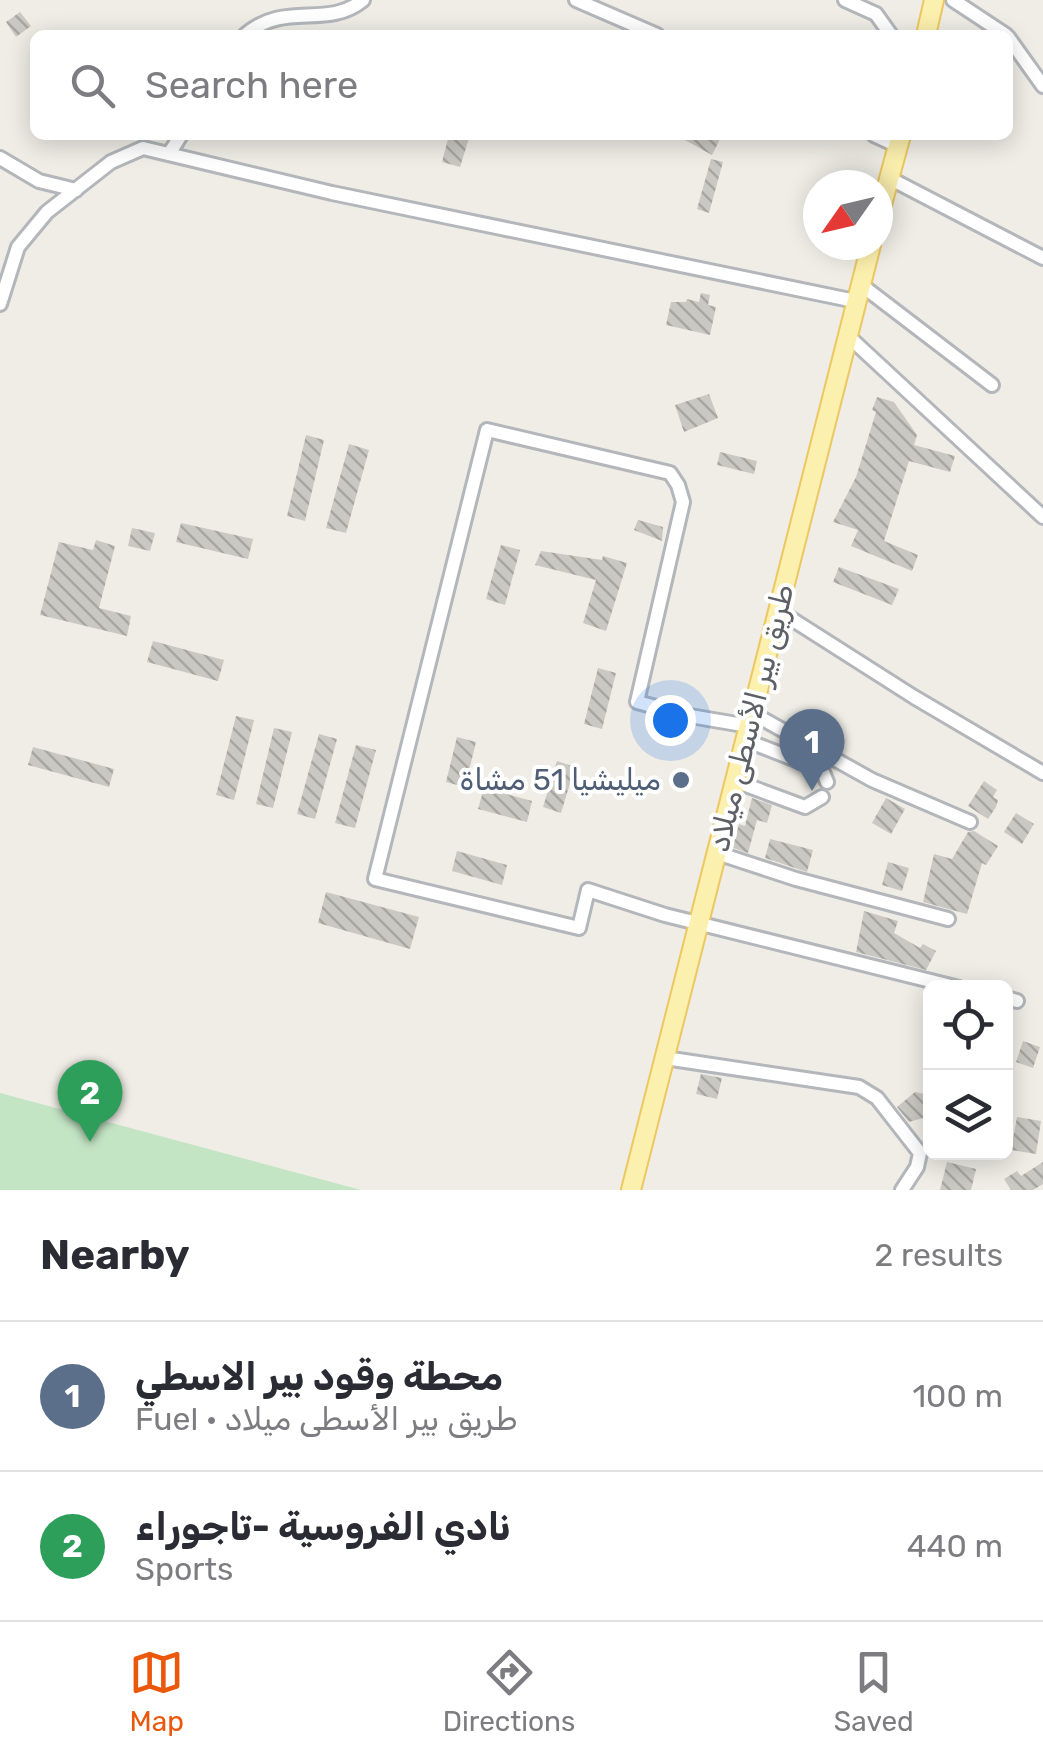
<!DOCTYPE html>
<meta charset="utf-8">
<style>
body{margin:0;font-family:Rubik,"Noto Sans Arabic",sans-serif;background:#f2f2f3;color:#2b2b33}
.controls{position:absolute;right:30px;bottom:30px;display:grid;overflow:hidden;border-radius:15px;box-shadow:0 5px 25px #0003}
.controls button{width:90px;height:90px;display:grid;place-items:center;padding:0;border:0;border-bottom:2px solid #e1e1e2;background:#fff;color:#2b2b33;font:50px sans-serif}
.compass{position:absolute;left:803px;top:170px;width:90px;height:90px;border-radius:50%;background:#fff;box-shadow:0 5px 25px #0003;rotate:236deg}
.you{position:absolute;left:670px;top:720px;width:35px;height:35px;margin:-25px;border:8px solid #fff;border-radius:50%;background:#1a73e8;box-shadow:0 0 0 15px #1a73e833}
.badge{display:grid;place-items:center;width:65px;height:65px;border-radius:50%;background:#ea580c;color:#fff;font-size:32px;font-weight:700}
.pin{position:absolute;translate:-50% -82px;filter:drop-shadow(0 2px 5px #0008)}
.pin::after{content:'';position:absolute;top:52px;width:35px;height:30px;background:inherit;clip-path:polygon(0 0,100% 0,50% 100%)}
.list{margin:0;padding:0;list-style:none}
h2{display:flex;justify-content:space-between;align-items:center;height:130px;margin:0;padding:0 40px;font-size:42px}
h2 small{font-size:32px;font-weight:400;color:#7c7c81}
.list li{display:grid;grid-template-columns:65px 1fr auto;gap:30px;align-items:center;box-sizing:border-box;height:150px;padding:0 40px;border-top:2px solid #e1e1e2}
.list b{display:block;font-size:38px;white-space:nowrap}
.list p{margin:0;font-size:32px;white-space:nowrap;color:#7c7c81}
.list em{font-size:32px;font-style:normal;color:#7c7c81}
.icon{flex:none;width:55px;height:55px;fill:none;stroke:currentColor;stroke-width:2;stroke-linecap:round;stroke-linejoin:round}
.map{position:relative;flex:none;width:1043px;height:1190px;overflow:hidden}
.search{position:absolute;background:#fff;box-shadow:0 5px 25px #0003;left:30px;right:30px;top:30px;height:110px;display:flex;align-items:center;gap:25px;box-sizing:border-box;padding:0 35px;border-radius:15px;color:#7c7c81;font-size:38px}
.sheet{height:430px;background:#fff}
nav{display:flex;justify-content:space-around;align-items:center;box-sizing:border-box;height:140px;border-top:2px solid #e1e1e2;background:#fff;font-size:28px;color:#7c7c81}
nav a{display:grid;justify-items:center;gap:5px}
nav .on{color:#ea580c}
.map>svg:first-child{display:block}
.pitch{fill:#c3e5c4}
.building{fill:url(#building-back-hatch)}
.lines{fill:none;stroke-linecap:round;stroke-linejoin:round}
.minor-casing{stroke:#b3b6ba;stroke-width:18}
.major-casing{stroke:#ecc762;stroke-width:22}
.minor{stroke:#fff;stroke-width:12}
.major{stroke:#fcf0ae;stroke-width:18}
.service-dot{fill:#5c6f8a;stroke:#fff;stroke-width:4}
.labels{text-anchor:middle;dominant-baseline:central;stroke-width:8;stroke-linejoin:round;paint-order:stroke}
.street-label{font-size:30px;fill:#5d6165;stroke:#fff}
.service-label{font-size:30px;fill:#4e5e75;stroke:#fff;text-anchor:end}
</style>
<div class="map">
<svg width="1043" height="1190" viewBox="0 0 1043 1190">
<defs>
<pattern id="building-back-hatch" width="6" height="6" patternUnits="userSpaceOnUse" patternTransform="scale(2.5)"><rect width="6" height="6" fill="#cac8c2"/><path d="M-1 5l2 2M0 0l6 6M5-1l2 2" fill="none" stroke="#a7a6a1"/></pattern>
</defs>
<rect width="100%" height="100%" fill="#efede6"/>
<!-- pitch -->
<path class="pitch" d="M0,1093L361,1190H0Z"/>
<!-- building -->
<path class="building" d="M20,12L31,26L16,37L6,22Z
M449,135H470L460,167L442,162Z
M676,135H722L712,155Z
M711,159L723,162L709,213L697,209Z
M701,293L710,295L708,305L716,307L710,335L666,325L671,302H686L687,299L699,302Z
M709,394L718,418L684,432L675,405Z
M877,397L894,402L917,435L914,445L955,456L950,472L909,461L884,541L918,555L912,571L851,546L858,530L833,522L856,477L876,412L872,410Z
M306,435L324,440L305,521L287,516Z
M349,444L369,450L346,533L326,528Z
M720,452L757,461L754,474L717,465Z
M638,520L663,527L662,541L634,530Z
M181,523L253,539L248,559L176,542Z
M132,528L155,533L150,551L128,546Z
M96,540L115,546L99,608L131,616L127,636L40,615L59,542L93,550Z
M501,545L520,550L505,605L486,599Z
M541,551L602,560L603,556L627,563L606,631L583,623L596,580L535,565Z
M839,567L899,589L892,605L833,582Z
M153,641L224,660L218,681L147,662Z
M598,668L616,673L602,729L584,724Z
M236,716L254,720L234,800L216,795Z
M274,728L292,732L273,808L256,804Z
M319,734L337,739L315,819L297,814Z
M457,737L476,742L465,787L446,782Z
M356,745L376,750L355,828L335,823Z
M33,747L114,769L109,787L28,765Z
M557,761L575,767L561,813L543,807Z
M984,781L997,790L993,797L998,800L996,807L988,819L968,806Z
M484,788L532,801L527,822L478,809Z
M752,798L772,805L767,823L757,820L748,853L733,848L739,824L745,826Z
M886,798L905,809L891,834L872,823Z
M1016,813L1034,824L1022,844L1004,832Z
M974,831L998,846L986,865L982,863L967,914L923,902L934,854L952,859L968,832Z
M770,839L813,850L807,872L765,858Z
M457,851L507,865L502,885L452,871Z
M888,862L909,868L902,891L882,885Z
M326,892L419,917L410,949L318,923Z
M864,911L898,921L894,933L920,948L923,944L936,951L926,970L856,952Z
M1023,1041L1040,1047L1033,1068L1016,1062Z
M701,1074L722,1078L717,1099L696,1094Z
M915,1092L930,1095V1116L909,1122L897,1107Z
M1017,1117L1041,1121L1036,1154L1011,1150Z
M947,1162L976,1169L971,1190H940Z
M1043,1162V1184L1033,1190H1011L1004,1179L1017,1171L1021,1176Z"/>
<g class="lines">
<defs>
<path id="minor" d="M576,0L657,35
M845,0L876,14L891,35
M953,0L1006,35
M245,35C286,0 326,30 363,0
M1008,37L1043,86
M874,135L898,146
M169,154L181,135
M0,158L39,181L76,190
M889,178L1043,258
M860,284L992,385
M0,304L18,247L47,212L111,162L143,148L332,193L855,301
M848,336L1043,517
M779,611L914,697L1043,773
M752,713L872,780L970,822
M749,726L690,716L637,702L683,502L678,485L670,473L487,430L375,879L579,928L588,890L665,915L959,988
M745,740L822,770L827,782
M735,781L805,807L822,797
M717,853L796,879L948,919
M1006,998L1017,1001
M665,1058L859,1087L877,1098L920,1153L917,1167L902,1190"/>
<path id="major" d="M926,35L934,0
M878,219L901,135
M631,1190L871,245"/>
</defs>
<!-- minor casing -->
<use href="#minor" class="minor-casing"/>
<!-- major casing -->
<use href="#major" class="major-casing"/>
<!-- minor -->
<use href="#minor" class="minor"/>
<!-- major -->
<use href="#major" class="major"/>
</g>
<!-- markers -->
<circle class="service-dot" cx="681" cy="780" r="10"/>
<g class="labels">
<!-- street labels -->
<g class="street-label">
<text transform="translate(751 718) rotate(-76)">طريق بير الأسطى ميلاد</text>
</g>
<!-- service labels -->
<g class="service-label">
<text x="661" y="780">ميليشيا 51 مشاة</text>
</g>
</g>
</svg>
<div class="controls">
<button><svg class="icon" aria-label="locate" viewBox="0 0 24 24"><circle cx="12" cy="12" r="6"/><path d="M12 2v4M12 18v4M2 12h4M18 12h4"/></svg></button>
<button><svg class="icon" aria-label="layers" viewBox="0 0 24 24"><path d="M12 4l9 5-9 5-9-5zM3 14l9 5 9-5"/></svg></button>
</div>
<svg class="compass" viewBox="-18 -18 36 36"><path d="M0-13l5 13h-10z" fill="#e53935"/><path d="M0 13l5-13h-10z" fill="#7c7c81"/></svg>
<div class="you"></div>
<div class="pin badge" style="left:812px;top:791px;background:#5c6f8a">1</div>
<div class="pin badge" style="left:90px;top:1142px;background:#2e9e5b">2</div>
<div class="search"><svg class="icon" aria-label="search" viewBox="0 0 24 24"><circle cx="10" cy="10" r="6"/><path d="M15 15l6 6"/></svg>Search here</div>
</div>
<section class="sheet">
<h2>Nearby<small>2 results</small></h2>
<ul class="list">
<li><span class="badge" style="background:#5c6f8a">1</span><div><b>محطة وقود بير الاسطي</b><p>Fuel · طريق بير الأسطى ميلاد</p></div><em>100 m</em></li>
<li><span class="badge" style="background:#2e9e5b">2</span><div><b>نادي الفروسية -تاجوراء</b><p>Sports</p></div><em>440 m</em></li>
</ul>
</section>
<nav>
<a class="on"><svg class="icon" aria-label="map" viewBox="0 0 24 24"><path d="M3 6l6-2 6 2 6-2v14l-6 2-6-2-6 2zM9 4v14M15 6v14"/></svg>Map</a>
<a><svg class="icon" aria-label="directions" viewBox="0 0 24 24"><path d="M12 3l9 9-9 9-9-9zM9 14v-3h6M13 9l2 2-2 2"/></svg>Directions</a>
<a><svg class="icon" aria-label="saved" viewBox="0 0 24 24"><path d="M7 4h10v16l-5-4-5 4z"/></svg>Saved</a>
</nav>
